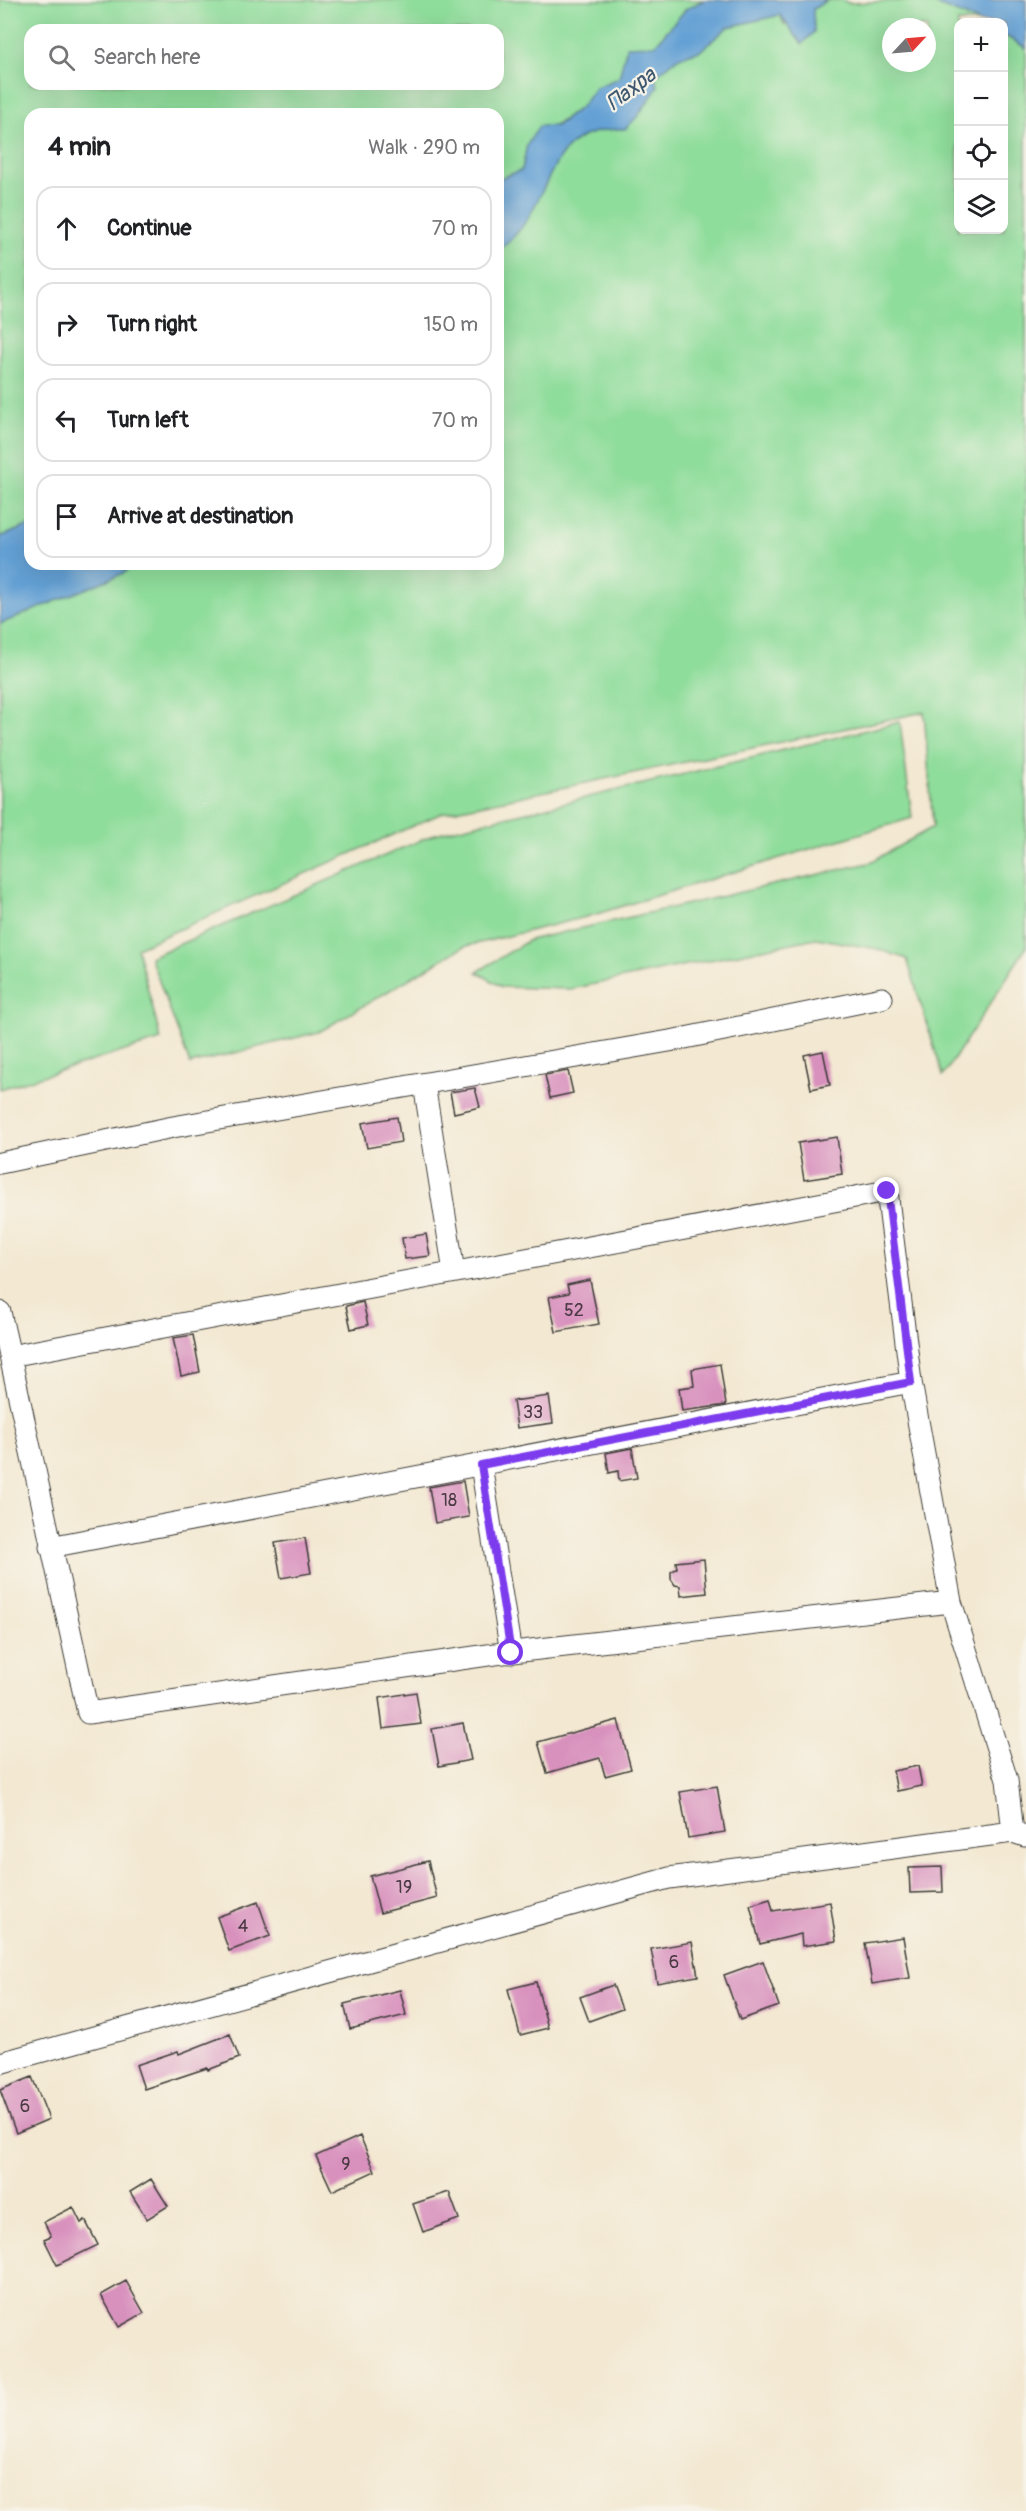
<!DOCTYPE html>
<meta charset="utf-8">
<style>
body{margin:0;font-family:Pangolin,sans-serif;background:#f6f6f6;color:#202124}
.controls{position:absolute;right:18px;top:18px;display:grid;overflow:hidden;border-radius:12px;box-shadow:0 6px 24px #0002}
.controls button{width:54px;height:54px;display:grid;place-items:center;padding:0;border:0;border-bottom:2px solid #e0e0e0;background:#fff;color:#202124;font:30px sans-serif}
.compass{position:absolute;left:882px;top:18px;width:54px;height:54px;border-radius:50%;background:#fff;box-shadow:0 6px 24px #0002;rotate:64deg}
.stop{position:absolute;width:18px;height:18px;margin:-14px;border:4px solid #7c3aed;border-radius:50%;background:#fff}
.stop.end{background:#7c3aed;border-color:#fff;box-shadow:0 2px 6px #0008}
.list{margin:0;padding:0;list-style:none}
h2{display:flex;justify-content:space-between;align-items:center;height:78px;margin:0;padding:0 24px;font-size:26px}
h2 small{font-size:20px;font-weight:400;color:#757577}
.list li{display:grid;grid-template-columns:39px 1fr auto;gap:18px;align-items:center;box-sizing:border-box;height:84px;margin:0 12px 12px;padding:0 12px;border:2px solid #e0e0e0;border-radius:18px}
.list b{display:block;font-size:22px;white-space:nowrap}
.list em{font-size:20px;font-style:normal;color:#757577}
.icon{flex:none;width:33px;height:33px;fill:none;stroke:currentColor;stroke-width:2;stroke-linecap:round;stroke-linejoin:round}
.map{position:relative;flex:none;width:1026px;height:2511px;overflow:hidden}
.search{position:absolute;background:#fff;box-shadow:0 6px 24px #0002;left:24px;top:24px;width:480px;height:66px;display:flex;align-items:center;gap:15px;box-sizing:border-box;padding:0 21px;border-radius:18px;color:#757577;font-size:22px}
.panel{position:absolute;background:#fff;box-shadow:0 6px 24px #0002;left:24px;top:108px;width:480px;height:462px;border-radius:18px}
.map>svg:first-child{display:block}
.green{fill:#8fdd9b;stroke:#567c5c;stroke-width:1.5;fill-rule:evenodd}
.water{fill:#64a0d4;stroke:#405e78;stroke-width:1.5}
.building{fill:#d890bd}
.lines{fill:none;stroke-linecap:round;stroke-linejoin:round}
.minor-casing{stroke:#3c3b37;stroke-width:23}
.minor{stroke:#fff;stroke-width:21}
.route{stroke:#7c3aed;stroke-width:8}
.labels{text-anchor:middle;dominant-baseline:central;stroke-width:4.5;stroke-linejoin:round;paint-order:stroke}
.number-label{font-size:18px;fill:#4b3944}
.water-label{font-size:22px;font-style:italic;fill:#3c576f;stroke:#f7f3e8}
</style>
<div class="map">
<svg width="1026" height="2511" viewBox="0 0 1026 2511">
<rect width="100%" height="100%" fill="#f7f3e8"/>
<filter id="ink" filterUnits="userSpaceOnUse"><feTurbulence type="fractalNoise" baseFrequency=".0167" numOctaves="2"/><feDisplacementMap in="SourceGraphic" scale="12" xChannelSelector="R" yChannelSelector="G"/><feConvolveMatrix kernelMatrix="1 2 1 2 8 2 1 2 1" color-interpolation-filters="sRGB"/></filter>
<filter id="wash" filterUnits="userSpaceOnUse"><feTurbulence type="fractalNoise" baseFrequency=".008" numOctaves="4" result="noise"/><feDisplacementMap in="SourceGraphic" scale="24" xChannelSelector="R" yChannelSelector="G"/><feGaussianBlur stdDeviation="1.35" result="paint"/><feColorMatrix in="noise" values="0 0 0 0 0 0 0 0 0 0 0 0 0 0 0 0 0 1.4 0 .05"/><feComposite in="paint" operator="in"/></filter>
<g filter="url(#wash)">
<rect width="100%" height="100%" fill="#f3e8d1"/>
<!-- green -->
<path class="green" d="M0,0H704L686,9L655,45L619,78L596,87L581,107L527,145L522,170L498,179V114H30V525L0,537ZM30,30H498V84H30Z
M828,0H843L848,3L925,0L981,22H958V230H1004V35L1026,48V948L943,1076L907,959L877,949L816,938L571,989L502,987L477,972L529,940L869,863L933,827L924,712L442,813L137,948L161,1040L0,1089V624L123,573L134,564H498V250C508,245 513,237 521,228C557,180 549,128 625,129L655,76L679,57L700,51L728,27L780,15L784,24L814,32L813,9ZM891,27H927V63H891Z
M900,722L912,818L590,916L463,947L319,1032L190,1064L150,957L435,834Z"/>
<!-- water -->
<path class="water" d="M704,0H828L813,9L814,32L802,44L780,15L728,27L700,51L679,57L655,76L658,87L638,116L625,129C549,128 557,180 521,228C513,237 508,245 498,250V179L522,170L527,145L539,126H556L581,107L596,87L619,78L627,46L655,45L686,9Z
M925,0H1026V48L1004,35V22H981Z
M30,525V564H134L124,573L0,624V537Z"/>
<g id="blocks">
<!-- building -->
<path class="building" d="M823,1051L830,1085L811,1089L804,1055Z
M568,1071L573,1093L550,1098L545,1075Z
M475,1088L480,1107L454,1113L450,1092Z
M397,1117L401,1142L367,1148L362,1123Z
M837,1137L842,1174L804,1180L798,1143Z
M426,1234L430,1256L405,1259L402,1238Z
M590,1280L599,1324L556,1332L549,1297L569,1293L567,1285Z
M363,1302L368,1325L351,1329L346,1306Z
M193,1335L200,1372L181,1376L173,1338Z
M720,1364L726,1405L682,1411L679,1388L694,1386L692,1369Z
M549,1396L553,1423L517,1428L513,1401Z
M632,1448L637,1478L619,1481L618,1471L609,1473L606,1453Z
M463,1481L469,1517L435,1523L429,1487Z
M305,1538L311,1573L281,1578L275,1543Z
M704,1559L707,1593L681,1596L680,1586L675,1585L671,1579V1572L677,1568L676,1562Z
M416,1692L421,1724L383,1729L379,1698Z
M618,1720L631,1769L605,1776L600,1758L547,1773L538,1742Z
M463,1723L471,1760L439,1766L432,1729Z
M918,1766L922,1786L897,1791L893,1771Z
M717,1786L725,1832L688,1838L680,1792Z
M428,1861L437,1898L380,1913L370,1876Z
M942,1867L943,1892L910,1893L909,1868Z
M770,1899L773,1911L830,1902L836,1941L802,1946L801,1934L760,1944L750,1905Z
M258,1902L270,1936L229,1951L217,1917Z
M903,1937L910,1978L872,1984L865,1943Z
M692,1942L698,1976L657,1983L651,1949Z
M763,1961L779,2006L740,2020L724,1975Z
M536,1982L548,2028L520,2035L508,1989Z
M613,1985L622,2009L589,2021L580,1997Z
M400,1990L406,2015L350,2029L344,2004Z
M230,2034L239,2058L208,2070L207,2068L144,2089L136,2065L178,2051L179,2054Z
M32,2077L49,2119L16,2133L0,2090Z
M360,2136L375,2171L332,2191L316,2156Z
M151,2179L168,2206L147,2219L130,2192Z
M449,2192L459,2219L423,2232L413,2204Z
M73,2207L81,2223L85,2220L98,2245L57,2265L44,2239L51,2236L44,2222Z
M126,2281L144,2313L119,2327L101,2295Z"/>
</g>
</g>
<g filter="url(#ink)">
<use href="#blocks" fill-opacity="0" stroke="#3c3b37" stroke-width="1.5"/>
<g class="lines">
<defs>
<path id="minor" d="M424,1084L454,1272
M0,1163L173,1127L675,1040L882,998
M0,1312L10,1356
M481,1465L511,1653
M50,1547L911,1382
M951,1602L911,1382L887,1191L10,1356L88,1713L495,1654L951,1602L1007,1780L1013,1832
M0,2063L669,1878L1013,1832L1025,1836"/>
</defs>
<!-- minor casing -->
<use href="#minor" class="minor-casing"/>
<!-- minor -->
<use href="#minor" class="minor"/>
</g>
</g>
<g class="lines" filter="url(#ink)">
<!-- route -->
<path class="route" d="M511,1653L481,1465L911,1382L887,1191"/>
</g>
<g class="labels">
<!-- number labels -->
<g class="number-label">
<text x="574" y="1310">52</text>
<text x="533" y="1412">33</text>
<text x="449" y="1500">18</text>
<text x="404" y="1887">19</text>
<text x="243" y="1926">4</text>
<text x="674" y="1962">6</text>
<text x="25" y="2106">6</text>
<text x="346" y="2164">9</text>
</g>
<!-- water labels -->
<g class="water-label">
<text transform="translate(631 89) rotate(-37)">Пахра</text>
</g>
</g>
</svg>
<div class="controls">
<button>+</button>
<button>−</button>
<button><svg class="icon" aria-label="locate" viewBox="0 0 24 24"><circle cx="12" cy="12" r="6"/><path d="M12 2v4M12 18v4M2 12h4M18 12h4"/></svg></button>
<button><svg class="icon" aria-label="layers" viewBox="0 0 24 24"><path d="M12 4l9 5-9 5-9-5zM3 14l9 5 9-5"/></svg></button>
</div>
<svg class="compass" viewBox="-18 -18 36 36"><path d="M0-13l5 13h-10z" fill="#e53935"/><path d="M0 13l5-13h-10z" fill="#757577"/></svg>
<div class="stop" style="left:511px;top:1653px"></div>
<div class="stop end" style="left:887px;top:1191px"></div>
<div class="search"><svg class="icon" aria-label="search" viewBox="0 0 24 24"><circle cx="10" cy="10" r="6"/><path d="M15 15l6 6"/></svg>Search here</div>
<section class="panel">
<h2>4 min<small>Walk · 290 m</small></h2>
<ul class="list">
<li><svg class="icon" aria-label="ahead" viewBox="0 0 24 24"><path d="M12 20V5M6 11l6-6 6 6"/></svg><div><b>Continue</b></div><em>70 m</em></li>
<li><svg class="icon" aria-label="right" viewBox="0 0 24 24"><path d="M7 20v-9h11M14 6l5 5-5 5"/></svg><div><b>Turn right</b></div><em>150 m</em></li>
<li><svg class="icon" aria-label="left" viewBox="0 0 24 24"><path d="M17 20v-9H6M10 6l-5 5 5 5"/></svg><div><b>Turn left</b></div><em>70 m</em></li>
<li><svg class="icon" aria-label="arrive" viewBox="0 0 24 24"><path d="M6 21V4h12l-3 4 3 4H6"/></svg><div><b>Arrive at destination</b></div></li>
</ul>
</section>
</div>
